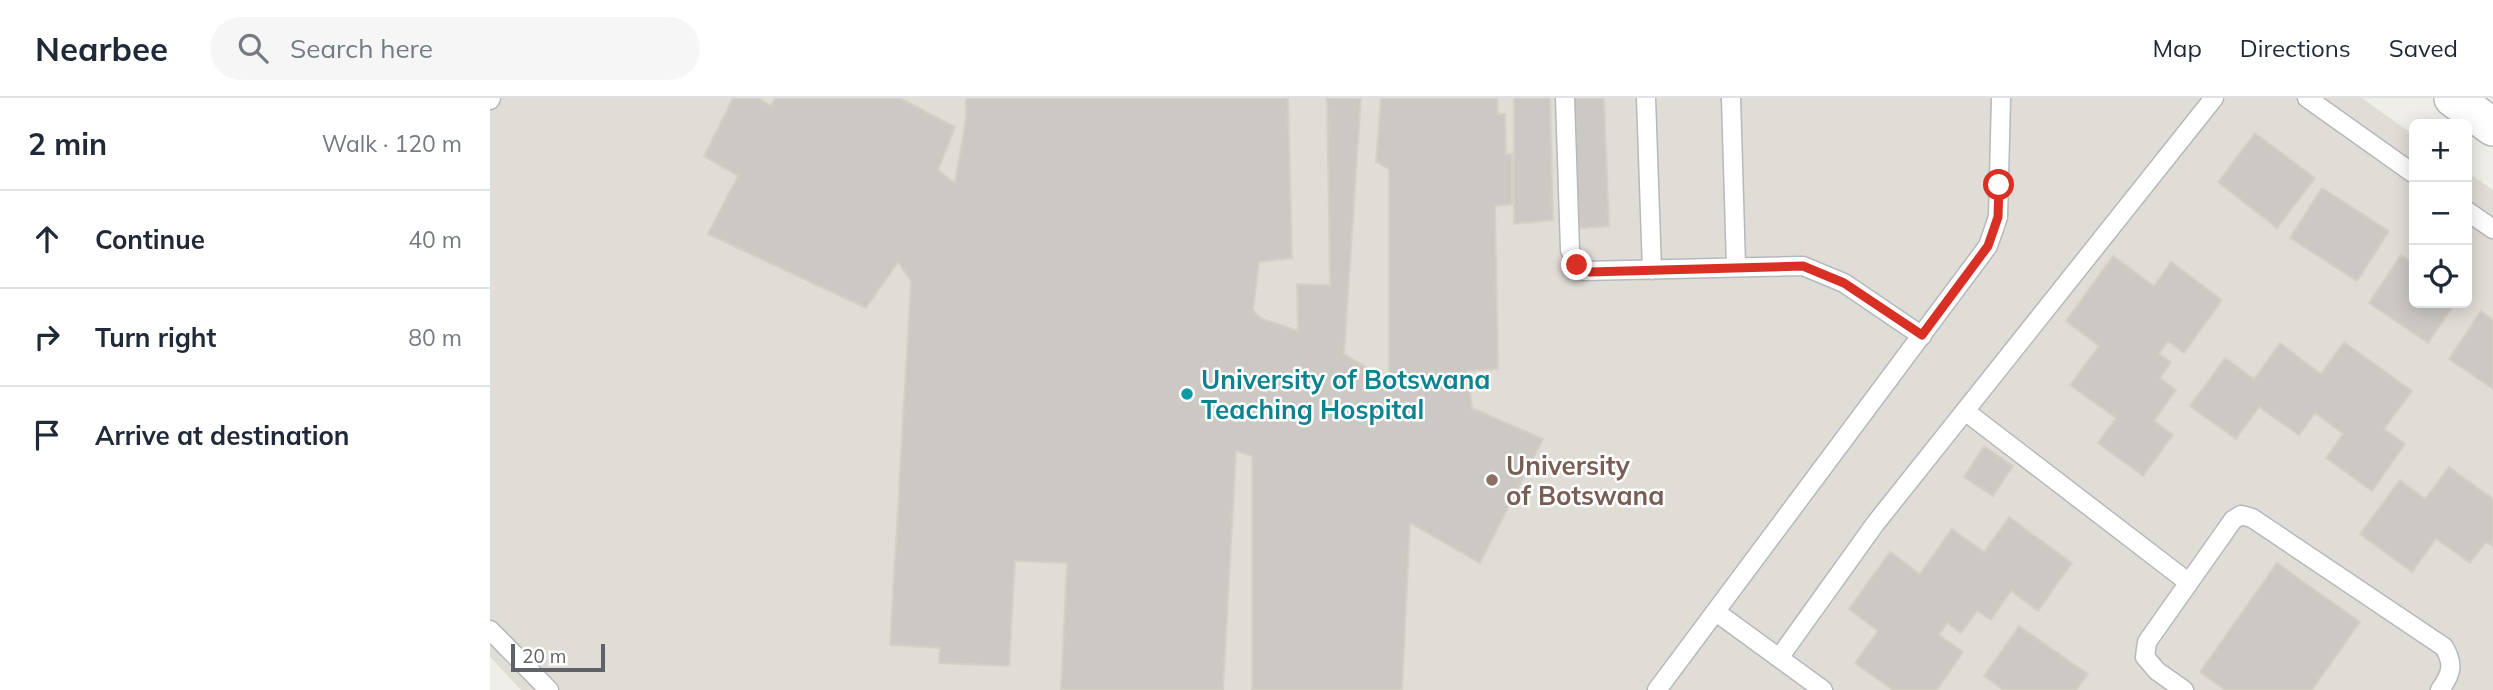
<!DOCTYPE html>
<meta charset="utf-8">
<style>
body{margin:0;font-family:Mulish,sans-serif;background:#f6f6f7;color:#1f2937}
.controls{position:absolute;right:21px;top:21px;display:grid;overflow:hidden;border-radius:10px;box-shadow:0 4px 18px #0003}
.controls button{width:63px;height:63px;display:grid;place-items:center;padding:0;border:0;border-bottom:2px solid #e0e1e3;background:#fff;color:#1f2937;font:35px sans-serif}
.scale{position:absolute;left:21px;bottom:18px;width:94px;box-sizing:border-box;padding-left:7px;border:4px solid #5f6367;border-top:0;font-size:19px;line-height:24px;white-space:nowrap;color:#5f6367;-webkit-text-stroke:5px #fff;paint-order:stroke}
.stop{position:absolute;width:21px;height:21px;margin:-16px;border:5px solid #d93025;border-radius:50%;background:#fff}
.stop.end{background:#d93025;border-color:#fff;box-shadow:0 2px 7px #0008}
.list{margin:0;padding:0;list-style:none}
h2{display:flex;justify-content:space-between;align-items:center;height:91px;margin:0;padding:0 28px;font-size:30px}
h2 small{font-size:23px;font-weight:400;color:#747a83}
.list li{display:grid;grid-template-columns:46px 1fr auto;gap:21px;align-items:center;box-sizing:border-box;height:98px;padding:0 28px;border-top:2px solid #e0e1e3}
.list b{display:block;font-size:26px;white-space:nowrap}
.list em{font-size:23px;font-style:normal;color:#747a83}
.icon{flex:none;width:38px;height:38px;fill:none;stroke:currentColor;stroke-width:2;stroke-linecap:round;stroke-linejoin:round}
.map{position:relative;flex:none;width:2003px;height:592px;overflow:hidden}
header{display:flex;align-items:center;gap:42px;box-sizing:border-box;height:98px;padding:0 35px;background:#fff;border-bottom:2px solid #e0e1e3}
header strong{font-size:33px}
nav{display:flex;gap:38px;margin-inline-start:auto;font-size:24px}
.search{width:490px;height:63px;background:#f6f6f7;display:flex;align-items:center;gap:18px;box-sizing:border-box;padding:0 24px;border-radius:38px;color:#747a83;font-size:26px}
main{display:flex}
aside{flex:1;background:#fff}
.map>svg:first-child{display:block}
.education{fill:#e0ddd6}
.building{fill:#ccc9c4;stroke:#d5d0c6;stroke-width:2}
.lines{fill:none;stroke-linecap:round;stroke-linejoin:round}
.service-casing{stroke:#b5b8bc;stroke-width:21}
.minor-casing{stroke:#b5b8bc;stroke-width:40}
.service{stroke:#fff;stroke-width:18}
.minor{stroke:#fff;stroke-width:37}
.route{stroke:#d93025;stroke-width:9}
.culture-dot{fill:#0f9aa8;stroke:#fff;stroke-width:2.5}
.education-dot{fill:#8d6e63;stroke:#fff;stroke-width:2.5}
.labels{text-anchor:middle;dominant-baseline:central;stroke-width:5;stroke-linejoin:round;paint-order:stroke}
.culture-label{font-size:26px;font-weight:bold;fill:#0d838f;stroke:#fff;text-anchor:start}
.education-label{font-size:26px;font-weight:bold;fill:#785e54;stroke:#fff;text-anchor:start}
</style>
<header>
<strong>Nearbee</strong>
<div class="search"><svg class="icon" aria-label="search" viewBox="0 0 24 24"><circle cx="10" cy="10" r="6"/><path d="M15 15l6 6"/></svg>Search here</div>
<nav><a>Map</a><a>Directions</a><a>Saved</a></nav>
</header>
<main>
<aside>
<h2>2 min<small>Walk · 120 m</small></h2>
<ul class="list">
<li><svg class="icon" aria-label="ahead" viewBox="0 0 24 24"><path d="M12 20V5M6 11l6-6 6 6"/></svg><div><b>Continue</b></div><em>40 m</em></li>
<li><svg class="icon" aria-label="right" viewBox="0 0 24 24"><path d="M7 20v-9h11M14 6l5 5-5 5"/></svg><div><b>Turn right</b></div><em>80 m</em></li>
<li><svg class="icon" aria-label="arrive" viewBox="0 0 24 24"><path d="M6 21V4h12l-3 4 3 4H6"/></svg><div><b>Arrive at destination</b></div></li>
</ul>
</aside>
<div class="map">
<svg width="2003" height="592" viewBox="0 0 2003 592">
<rect width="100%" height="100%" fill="#f0eee8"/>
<!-- education -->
<path class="education" d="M0,0H1872L1924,37V205H1977V74L2003,92V592H31L0,559Z"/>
<!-- building -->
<path class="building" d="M243,0H268L281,8L285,0H410L465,29L448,72L465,85L476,21V0H798L802,160L769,164L763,212L770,220L808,233L807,186L840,187L837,0H871L854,256L899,282V71L886,64L891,0H1007L1008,16H1015L1016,56H1022V106L1005,108L1008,271L978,273L982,310L1053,341L990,465L920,425L912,592H762V358L746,353L733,592H571L577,465L525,463L519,568L449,565L450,550L400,547L421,183L408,164L376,210L218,136L248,78L214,58Z
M1024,0H1060L1063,122L1024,126Z
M1082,0H1114L1119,128L1084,131Z
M1765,35L1825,80L1787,130L1728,84Z
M1832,90L1899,133L1867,183L1800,140Z
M1911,157L1924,166V205H1965L1938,245L1879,205Z
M1623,158L1664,188L1681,164L1732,202L1694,255L1678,243L1669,256L1681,264L1670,280L1686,292L1664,323L1683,337L1653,378L1608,345L1626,320L1580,287L1609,248L1576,223Z
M1991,213L2003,222V291L1959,261Z
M1854,244L1922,293L1894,331L1915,346L1882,393L1836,360L1853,336L1825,315L1809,337L1769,309L1746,341L1700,308L1735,260L1764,281L1790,245L1831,276Z
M1494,348L1523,368L1503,398L1474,379Z
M1959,369L2003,401V449L1996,444L1980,465L1946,441L1922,474L1870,436L1910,382L1935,401Z
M1519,419L1582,465L1548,513L1521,493L1501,522L1487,513L1471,535L1457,525L1449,537L1473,554L1447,592H1403L1365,565L1388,533L1359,511L1400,454L1430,476L1462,431L1494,454Z
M1787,465L1870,524L1822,592H1735L1710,574Z
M1529,528L1598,576L1586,592H1513L1494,578Z"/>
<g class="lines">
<defs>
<path id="service" d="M1075,0L1080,152L1087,167L1094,173L1313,168L1354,185L1432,238
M1156,0L1162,172
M1241,0L1246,168
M1817,0L1924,76
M0,2L1,0
M1977,113L2003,131
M1475,313L1698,484
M1226,514L1333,592
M0,532L59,592
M1289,560L1385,426L1724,0
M1167,592L1498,148L1508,119L1511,0
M1694,592L1667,573L1655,559L1657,544L1743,422L1751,417L1762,420L1954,549C1964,566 1962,575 1950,592"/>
<path id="minor" d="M1963,0L2003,29"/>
</defs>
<!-- service casing -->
<use href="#service" class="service-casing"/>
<!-- minor casing -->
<use href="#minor" class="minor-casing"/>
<!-- service -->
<use href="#service" class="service"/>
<!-- minor -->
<use href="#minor" class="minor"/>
</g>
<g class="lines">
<!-- route -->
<path class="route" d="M1087,167L1100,174L1313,168L1354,185L1432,237L1498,148L1508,119L1509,87"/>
</g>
<!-- markers -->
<circle class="culture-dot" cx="697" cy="296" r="7"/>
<circle class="education-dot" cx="1002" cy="382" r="7"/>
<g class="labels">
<!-- culture labels -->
<g class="culture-label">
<text x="711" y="281">University of Botswana<tspan x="711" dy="30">Teaching Hospital</tspan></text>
</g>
<!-- education labels -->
<g class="education-label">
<text x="1016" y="367">University<tspan x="1016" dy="30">of Botswana</tspan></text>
</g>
</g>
</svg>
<div class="controls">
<button>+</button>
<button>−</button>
<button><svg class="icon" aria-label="locate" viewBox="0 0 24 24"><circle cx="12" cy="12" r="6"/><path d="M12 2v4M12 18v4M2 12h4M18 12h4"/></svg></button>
</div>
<div class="scale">20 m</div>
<div class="stop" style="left:1509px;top:87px"></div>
<div class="stop end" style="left:1087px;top:167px"></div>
</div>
</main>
